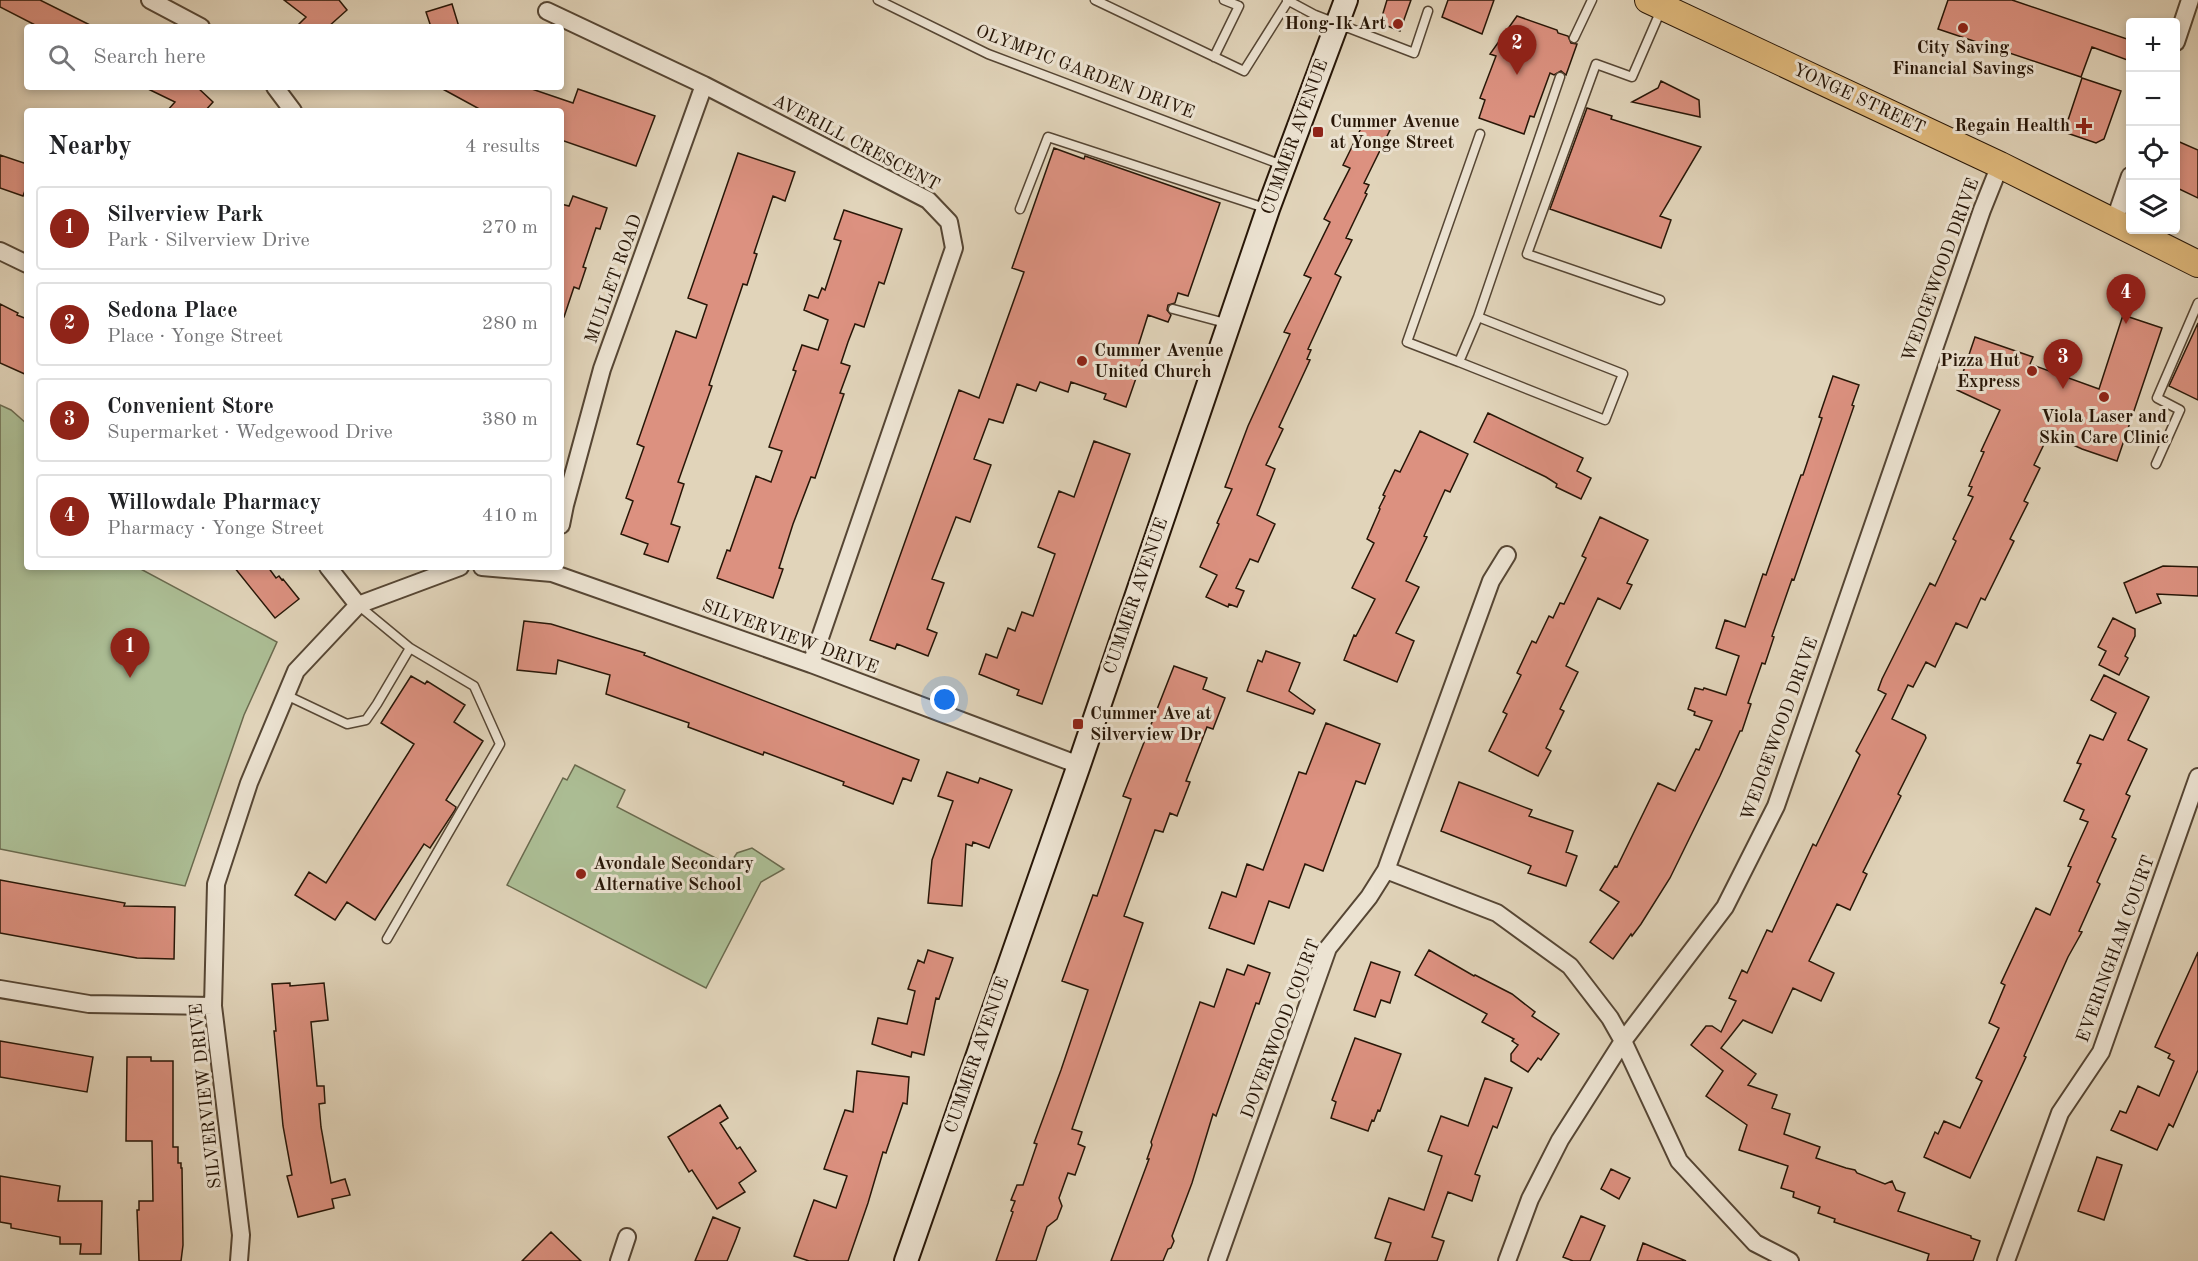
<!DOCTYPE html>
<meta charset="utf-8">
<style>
body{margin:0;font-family:"Old Standard TT",serif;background:#f2f2f2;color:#202124}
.controls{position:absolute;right:18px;top:18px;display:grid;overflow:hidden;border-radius:6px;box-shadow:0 3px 9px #0003}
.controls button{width:54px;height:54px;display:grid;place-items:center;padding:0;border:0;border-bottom:2px solid #e0e0e0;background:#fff;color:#202124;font:30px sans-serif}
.you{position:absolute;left:945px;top:700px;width:21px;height:21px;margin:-15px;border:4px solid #fff;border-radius:50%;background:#1a73e8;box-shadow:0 0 0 9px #1a73e833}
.badge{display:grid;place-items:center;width:39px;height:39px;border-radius:50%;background:#8f2418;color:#fff;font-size:20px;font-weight:700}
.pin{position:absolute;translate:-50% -50px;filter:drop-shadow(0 2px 3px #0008)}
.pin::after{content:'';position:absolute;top:32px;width:21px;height:18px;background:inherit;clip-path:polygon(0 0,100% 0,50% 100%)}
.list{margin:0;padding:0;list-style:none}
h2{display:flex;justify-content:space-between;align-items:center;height:78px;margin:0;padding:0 24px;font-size:26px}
h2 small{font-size:20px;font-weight:400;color:#757577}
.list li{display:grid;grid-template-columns:39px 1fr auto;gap:18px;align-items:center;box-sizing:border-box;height:84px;margin:0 12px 12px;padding:0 12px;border:2px solid #e0e0e0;border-radius:6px}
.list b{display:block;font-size:22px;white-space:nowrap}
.list p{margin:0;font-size:20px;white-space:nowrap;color:#757577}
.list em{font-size:20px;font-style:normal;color:#757577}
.icon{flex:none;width:33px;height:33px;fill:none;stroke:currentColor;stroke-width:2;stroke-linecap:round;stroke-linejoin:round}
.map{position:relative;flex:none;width:2198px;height:1261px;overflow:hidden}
.search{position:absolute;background:#fff;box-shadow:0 3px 9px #0003;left:24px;top:24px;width:540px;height:66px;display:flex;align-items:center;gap:15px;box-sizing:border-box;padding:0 21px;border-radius:6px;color:#757577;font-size:22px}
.panel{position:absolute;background:#fff;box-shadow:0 3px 9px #0003;left:24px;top:108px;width:540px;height:462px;border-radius:6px}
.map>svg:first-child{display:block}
.green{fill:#acbe95;stroke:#6a6a4e;stroke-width:1.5}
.building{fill:#dc9180;stroke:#271607;stroke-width:1.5}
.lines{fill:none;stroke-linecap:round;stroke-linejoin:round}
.lane-casing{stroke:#564634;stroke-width:11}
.street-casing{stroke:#564634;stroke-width:20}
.secondary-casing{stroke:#271607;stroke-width:26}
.primary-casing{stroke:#271607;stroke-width:28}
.lane{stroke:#ece3d2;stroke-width:8}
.street{stroke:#ece3d2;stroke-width:16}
.secondary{stroke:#ece3d2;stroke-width:22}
.primary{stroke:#e0ba7d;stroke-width:26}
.poi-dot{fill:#8f2418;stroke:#ece3d2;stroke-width:2}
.labels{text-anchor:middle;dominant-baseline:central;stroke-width:6;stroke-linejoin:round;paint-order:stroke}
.poi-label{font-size:18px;font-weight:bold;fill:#271607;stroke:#ece3d2;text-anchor:start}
.street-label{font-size:18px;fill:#271607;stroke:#ece3d2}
</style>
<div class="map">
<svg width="2198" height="1261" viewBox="0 0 2198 1261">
<rect width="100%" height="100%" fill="#e1d4ba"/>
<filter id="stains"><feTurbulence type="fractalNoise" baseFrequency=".00333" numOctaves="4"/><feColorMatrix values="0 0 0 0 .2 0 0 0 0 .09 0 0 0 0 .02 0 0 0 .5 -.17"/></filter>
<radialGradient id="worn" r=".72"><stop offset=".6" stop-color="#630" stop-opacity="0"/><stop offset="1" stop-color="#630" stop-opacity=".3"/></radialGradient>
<!-- green -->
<path class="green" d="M0,405L11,410L27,424V567H137L277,642L244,715L185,886L0,849Z
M575,765L625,790L617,807L729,865L737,853L752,848L784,869L761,882L706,988L507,885L563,778L567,780Z"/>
<!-- building -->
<path class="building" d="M0,0H40L94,27H39L0,7Z
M284,0H339L347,10L328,27H296L306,17Z
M1387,0H1411L1400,31L1380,23Z
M1448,0H1494L1482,34L1442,17Z
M1948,0H2012L2130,40V61L2092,47L2081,77L1938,29Z
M452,4L459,27H431L426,12Z
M1517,16L1557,30L1558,33L1568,36L1571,43L1577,44L1566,75L1561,71L1554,75L1550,73L1534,117L1530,116L1524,134L1479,118L1485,100L1480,98L1496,56L1490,54Z
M2082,78L2121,91L2104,139L2096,143L2064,132Z
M1661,81L1699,100L1700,117L1632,102L1658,88Z
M144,87H197L213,102L205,111H167L175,102Z
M439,87H526L573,103L578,89L655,116L636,166L561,140V111H483Z
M1587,108L1612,116L1611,119L1701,147L1660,216L1671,220L1661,248L1550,209Z
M1366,118L1390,130L1364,183L1369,185L1365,193L1367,194L1346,238L1352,240L1335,274L1341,277L1308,349L1311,350L1307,359L1310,360L1279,427L1283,429L1266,465L1275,469L1257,515L1275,524L1258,562L1250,559L1236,588L1244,591L1237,607L1229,604L1228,607L1206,597L1217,575L1200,567L1219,524L1217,523L1232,489L1225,487L1248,426L1290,334L1284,332L1311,278L1304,275L1330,222L1324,219L1350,168L1343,165Z
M2175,140L2198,150V198L2175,187Z
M1054,148L1084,159L1085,156L1220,203L1188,296L1178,293L1175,303L1168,305L1167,310L1171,315L1168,322L1148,315L1135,356L1143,358L1126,407L1104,399L1106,394L1071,382L1068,392L1040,382L1036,391L1017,384L1003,423L989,419L974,459L991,465L970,522L956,517L932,579L944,583L927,629L937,633L928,656L897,644L895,649L870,640L959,390L979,398L1024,272L1012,268Z
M738,153L795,172L785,201L773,196L754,253L757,254L747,285L743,284L709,385L712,386L678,482L684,484L671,524L680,527L668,562L644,554L648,544L621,534L633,501L626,498L644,447L637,444L676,331L696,338L707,305L688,298Z
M0,155L27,164V185L23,196L0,188Z
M573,196L607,208L600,229L596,228L583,267L586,268L579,289L574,287L564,317H561V204L569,206Z
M844,210L902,229L884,284L879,282L864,327L855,324L848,342L841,363L850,366L840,393L844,394L815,478L811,477L793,524L779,568L783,569L773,598L717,578L727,550L730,551L756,476L771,482L782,451L769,447L796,371L793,370L802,345L818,350L828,320L804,310L809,295L818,298L822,288L825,290L841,241L834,239Z
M0,304L18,313L17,315L27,319V375L0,363Z
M2123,315L2162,328L2117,461L2082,449L2049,434L2034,465L2040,468L2024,501L2028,503L2010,539L2014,541L1985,600L1981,598L1967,628L1956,623L1935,667L1926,662L1913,687L1908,685L1892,719L1925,735L1926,738L1898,794L1901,796L1863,872L1867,874L1850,910L1837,904L1809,961L1834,973L1821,1001L1793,988L1772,1033L1743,1020L1721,1048L1756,1074L1748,1085L1777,1095L1772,1108L1790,1114L1784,1134L1820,1147L1816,1158L1846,1168L1855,1170L1857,1173L1885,1184L1892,1181L1896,1190L1905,1193L1898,1211L1971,1236V1238L1980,1241L1973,1261H1927L1929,1254L1834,1222L1835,1219L1818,1213L1820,1207L1793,1197L1794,1192L1781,1188L1788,1166L1739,1150L1747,1125L1706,1096L1723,1071L1691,1045L1706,1026H1712L1721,1032L1736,1001L1729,998L1742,970L1747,973L1767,930L1772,932L1813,844L1816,846L1860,755L1856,751L1886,694L1878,690L1882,679L1930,583L1935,586L1956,541L1953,539L1973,497L1968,495L1972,487L1969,486L1984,452L1981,451L2000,410L1957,390L1975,337L2033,357L2030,364L2099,389Z
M2198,323V400L2169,386Z
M1833,376L1859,385L1852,405L1854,406L1794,580L1792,579L1772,636L1774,637L1765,664L1762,663L1748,703L1751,704L1742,731H1740L1720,776L1670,878L1641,924L1632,936L1631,934L1613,959L1590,942L1619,902L1600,890L1615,866L1617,867L1658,783L1675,791L1696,749L1699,750L1712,721L1694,715L1695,712L1688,709L1695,688L1703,690L1704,688L1726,695L1739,656L1716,648L1725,620L1745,627L1763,574L1766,575L1801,475H1803L1822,418L1819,417Z
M1488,413L1583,458L1577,471L1591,478L1581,499L1556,487L1557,484L1546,477L1474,442Z
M1420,431L1468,454L1450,492L1445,490L1424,536L1427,537L1406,581L1419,587L1396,633L1414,641L1397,682L1344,660L1354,635L1356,636L1375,599L1352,588L1374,543L1367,539L1380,509L1379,508L1385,496L1383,495L1395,470L1400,472Z
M1094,441L1130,454L1042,704L1017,695L1019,690L979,674L986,654L997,658L1008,628L1015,631L1022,612L1033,616L1055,554L1038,547L1059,491L1074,497Z
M1600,517L1648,540L1627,583L1632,585L1620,609L1598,598L1566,666L1578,672L1560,709L1564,711L1546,748L1551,751L1538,776L1489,751L1507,714L1503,712L1521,675L1517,673L1532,641L1536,643L1549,616L1553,618L1560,603L1564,604L1586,558L1582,556Z
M2163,566L2198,567V596L2157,594L2161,603L2136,613L2124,583Z
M234,567H268L276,578L279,576L282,580L283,579L299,599L275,618Z
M2113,618L2135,629V636L2125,656L2128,658L2119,675L2099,665L2106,651L2098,647Z
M524,621L551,624L645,653L644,655L919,760L911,781L903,778L893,804L843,785L844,782L764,752L763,755L688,727L689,723L606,694L610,675L558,660L556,674L517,670Z
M1266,651L1300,663L1289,691L1315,710L1313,714L1247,691L1258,660L1262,662Z
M1174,666L1207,678L1203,689L1225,698L1213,729L1207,727L1186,781L1190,782L1177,816L1170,813L1163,832L1155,830L1124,916L1143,923L1072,1129L1082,1132L1078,1144L1085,1147L1075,1175L1068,1173L1059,1198L1062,1206L1057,1219L1047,1227L1036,1261H996L1013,1212L1011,1211L1015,1201L1011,1200L1017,1185H1023L1037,1144L1034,1143L1061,1070L1088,990L1062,981L1093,895L1097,896L1131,799L1123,796Z
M2104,675L2149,697L2128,740L2147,749L2126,794L2130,796L2112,837L2116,839L2097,882L2100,884L2079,931L2082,932L2068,957L2024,1056L2026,1057L1970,1178L1924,1157L1935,1132L1938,1134L1944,1121L1960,1128L1982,1081L1976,1078L1999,1028L1989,1023L2005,985L2001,983L2036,908L2050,915L2071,867L2068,866L2088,822L2080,819L2084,810L2064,801L2081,764L2077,763L2090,735L2103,740L2116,713L2091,700Z
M411,676L425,684L427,681L465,705L454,722L483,741L446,800L456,807L455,810L430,848L424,844L375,920L347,902L335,920L295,895L309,872L326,883L414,744L381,723Z
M1326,723L1380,744L1365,784L1356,781L1323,871L1305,864L1289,908L1269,901L1254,944L1209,928L1222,892L1236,897L1247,864L1263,870L1299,772L1306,774Z
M947,772L978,783L980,778L1012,790L989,848L973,842L972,846L966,844L962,906L928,903L932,860L953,801L938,796Z
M1459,782L1532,810L1529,816L1573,831L1566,852L1577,856L1566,886L1528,873L1531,866L1441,831Z
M0,880L125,903L124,906L175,907L174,959L137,958L0,933Z
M928,950L953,958L939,999L936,998L924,1055L912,1052L911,1057L872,1044L878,1018L907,1024L915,991L908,989L918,960L924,963Z
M1429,950L1474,976L1475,975L1512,994L1535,1012L1532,1016L1559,1034L1541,1060L1538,1058L1528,1072L1511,1061V1054L1518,1045L1512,1041L1514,1039L1482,1022L1487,1014L1415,975Z
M2198,952V1070L2173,1127L2169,1124L2157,1150L2111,1130L2120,1111L2126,1113L2138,1086L2159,1096L2174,1061L2168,1058L2170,1054L2155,1047Z
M1371,962L1400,972L1390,1003L1381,1000L1375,1017L1354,1010Z
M1248,965L1270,973L1259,1004L1256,1003L1216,1116L1213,1114L1192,1183L1172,1236L1174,1241L1171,1248L1168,1249L1163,1261H1111L1149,1159H1147L1152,1145L1151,1142L1200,1002L1214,1007L1227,969L1244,975Z
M290,983V986L324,983L328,1020L311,1022L317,1086H324L325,1103L319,1104L321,1127L331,1183L345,1179L350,1195L332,1199L334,1208L298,1217L287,1176L292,1175L283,1126L274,1031H276L272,984Z
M1355,1038L1401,1054L1380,1111L1378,1110L1374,1121L1372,1120L1368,1131L1331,1118L1336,1102L1332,1100Z
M0,1041L93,1057L87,1092L0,1077Z
M127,1057H151V1061H173V1147H178V1163H181V1168H182L183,1245L181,1261H139L137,1210H139V1201H153L152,1141H126Z
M857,1071L909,1077L907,1104L903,1103L886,1153L883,1152L868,1203L848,1261H809L794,1256L814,1200L836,1208L847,1176L824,1169L845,1110L853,1112Z
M1485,1078L1512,1088L1497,1128L1493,1126L1475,1174L1480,1176L1472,1201L1448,1192L1432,1237L1444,1241L1437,1261H1385L1391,1243L1375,1238L1389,1198L1424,1210L1442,1156L1428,1151L1441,1116L1468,1126Z
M720,1105L728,1118L720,1123L737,1149L740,1147L756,1171L739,1183L745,1192L717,1209L692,1170L689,1172L668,1137Z
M2097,1157L2122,1165L2104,1220L2078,1211Z
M1611,1169L1630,1178L1619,1199L1601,1189Z
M0,1176L60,1186L58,1201H102L101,1254H80L81,1244H60V1237L11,1228V1224L0,1222Z
M1581,1216L1605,1226L1590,1261H1573L1563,1257Z
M713,1217L740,1228L736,1239L727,1261H695Z
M551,1232L581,1261H522Z
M1643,1243L1686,1261H1637Z"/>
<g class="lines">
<defs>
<path id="lane" d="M878,0L988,54L1282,165
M1095,0L1244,71L1288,1
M1287,0L1315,15L1414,53L1428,11
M1574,38L1592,0
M1214,57L1239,6L1224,0
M1020,209L1048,137L1268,209
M1660,300L1527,254L1596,64L1632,77L1661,10
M1173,309L1229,324
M1478,317L1459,362L1605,420L1623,374L1478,317L1560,77
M1459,362L1407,342L1480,134
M2156,464L2180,410L2157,398L2198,303
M358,605L410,648L474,686L500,744L387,939
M286,695L347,724L366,720L377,704L410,648"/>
<path id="street" d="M150,0L201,27
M547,11L704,85L928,200L949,222L954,248L811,664
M2176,42L2190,0
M275,87L293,111
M2114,222L2130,176
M0,251L27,264
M561,525L565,505L602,369L704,85
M328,567L358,605
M482,567L552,573L811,664L1079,765
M1386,870L1497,913L1570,966L1610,1018L1623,1041L1679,1161L1755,1243L1790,1261
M0,989L89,1004L213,1006
M239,1261L241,1235L213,1006L216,884L249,783L296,671L358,605L460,567
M619,1261L627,1237
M1217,1261L1328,948L1369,897L1386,870L1491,581L1507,555
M1507,1261L1530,1199L1560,1140L1623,1041L1725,907L1776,806L1982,210L2000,165
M2006,1261L2060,1113L2101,1052L2198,777"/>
<path id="secondary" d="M906,1261L1079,765L1268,209L1346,0"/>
<path id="primary" d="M1648,0L2000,165L2198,264"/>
</defs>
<!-- lane casing -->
<use href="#lane" class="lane-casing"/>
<!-- street casing -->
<use href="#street" class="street-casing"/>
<!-- secondary casing -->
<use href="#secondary" class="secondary-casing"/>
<!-- primary casing -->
<use href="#primary" class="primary-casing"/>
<!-- lane -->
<use href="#lane" class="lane"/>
<!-- street -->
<use href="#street" class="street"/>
<!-- secondary -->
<use href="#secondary" class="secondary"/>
<!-- primary -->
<use href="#primary" class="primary"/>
</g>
<!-- markers -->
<g class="poi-dot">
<circle cx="1398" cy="24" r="6"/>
<circle cx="1963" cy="28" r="6"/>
<path d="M2081 117h6v6h6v6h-6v6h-6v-6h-6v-6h6z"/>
<rect x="1312" y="126" width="12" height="12" rx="3"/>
<circle cx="1082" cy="361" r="6"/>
<circle cx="2032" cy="371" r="6"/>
<circle cx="2104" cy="397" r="6"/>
<rect x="1072" y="718" width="12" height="12" rx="3"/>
<circle cx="581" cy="874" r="6"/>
</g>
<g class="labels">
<!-- poi labels -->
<g class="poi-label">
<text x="1386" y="24" text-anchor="end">Hong-Ik Art</text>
<text x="1963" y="48" text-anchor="middle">City Saving<tspan x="1963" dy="21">Financial Savings</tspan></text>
<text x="1330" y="122">Cummer Avenue<tspan x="1330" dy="21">at Yonge Street</tspan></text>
<text x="2070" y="126" text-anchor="end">Regain Health</text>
<text x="1094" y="351">Cummer Avenue<tspan x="1094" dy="21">United Church</tspan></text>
<text x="2020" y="361" text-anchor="end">Pizza Hut<tspan x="2020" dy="21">Express</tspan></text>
<text x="2104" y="417" text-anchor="middle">Viola Laser and<tspan x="2104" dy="21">Skin Care Clinic</tspan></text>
<text x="1090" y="714">Cummer Ave at<tspan x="1090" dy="21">Silverview Dr</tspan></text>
<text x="593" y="864">Avondale Secondary<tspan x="593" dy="21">Alternative School</tspan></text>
</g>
<!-- street labels -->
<g class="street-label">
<text transform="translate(1085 72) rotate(21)">OLYMPIC GARDEN DRIVE</text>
<text transform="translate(1859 99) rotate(25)">YONGE STREET</text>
<text transform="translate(1295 137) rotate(-70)">CUMMER AVENUE</text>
<text transform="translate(856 143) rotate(28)">AVERILL CRESCENT</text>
<text transform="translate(1941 270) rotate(-70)">WEDGEWOOD DRIVE</text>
<text transform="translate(614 279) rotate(-70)">MULLET ROAD</text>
<text transform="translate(1136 596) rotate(-71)">CUMMER AVENUE</text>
<text transform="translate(790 637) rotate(20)">SILVERVIEW DRIVE</text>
<text transform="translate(1780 729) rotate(-70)">WEDGEWOOD DRIVE</text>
<text transform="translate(2116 949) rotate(-70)">EVERINGHAM COURT</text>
<text transform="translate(1281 1029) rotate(-69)">DOVERWOOD COURT</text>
<text transform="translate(977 1055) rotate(-71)">CUMMER AVENUE</text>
<text transform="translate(206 1096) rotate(-96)">SILVERVIEW DRIVE</text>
</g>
</g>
<rect width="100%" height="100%" filter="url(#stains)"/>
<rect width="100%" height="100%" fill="url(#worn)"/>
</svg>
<div class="controls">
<button>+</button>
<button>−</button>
<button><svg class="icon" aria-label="locate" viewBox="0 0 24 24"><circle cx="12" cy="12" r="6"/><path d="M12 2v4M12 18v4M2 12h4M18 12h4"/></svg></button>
<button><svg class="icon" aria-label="layers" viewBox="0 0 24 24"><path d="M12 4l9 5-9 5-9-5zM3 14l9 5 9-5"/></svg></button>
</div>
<div class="you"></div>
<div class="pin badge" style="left:130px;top:678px">1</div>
<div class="pin badge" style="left:1517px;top:75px">2</div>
<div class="pin badge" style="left:2063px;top:389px">3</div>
<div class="pin badge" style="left:2126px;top:324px">4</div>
<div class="search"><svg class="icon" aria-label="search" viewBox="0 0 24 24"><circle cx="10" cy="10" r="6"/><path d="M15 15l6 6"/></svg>Search here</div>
<section class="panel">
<h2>Nearby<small>4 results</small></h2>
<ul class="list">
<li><span class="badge">1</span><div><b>Silverview Park</b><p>Park · Silverview Drive</p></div><em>270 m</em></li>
<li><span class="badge">2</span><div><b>Sedona Place</b><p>Place · Yonge Street</p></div><em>280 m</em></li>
<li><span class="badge">3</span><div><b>Convenient Store</b><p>Supermarket · Wedgewood Drive</p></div><em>380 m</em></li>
<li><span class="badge">4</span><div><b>Willowdale Pharmacy</b><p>Pharmacy · Yonge Street</p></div><em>410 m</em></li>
</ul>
</section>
</div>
